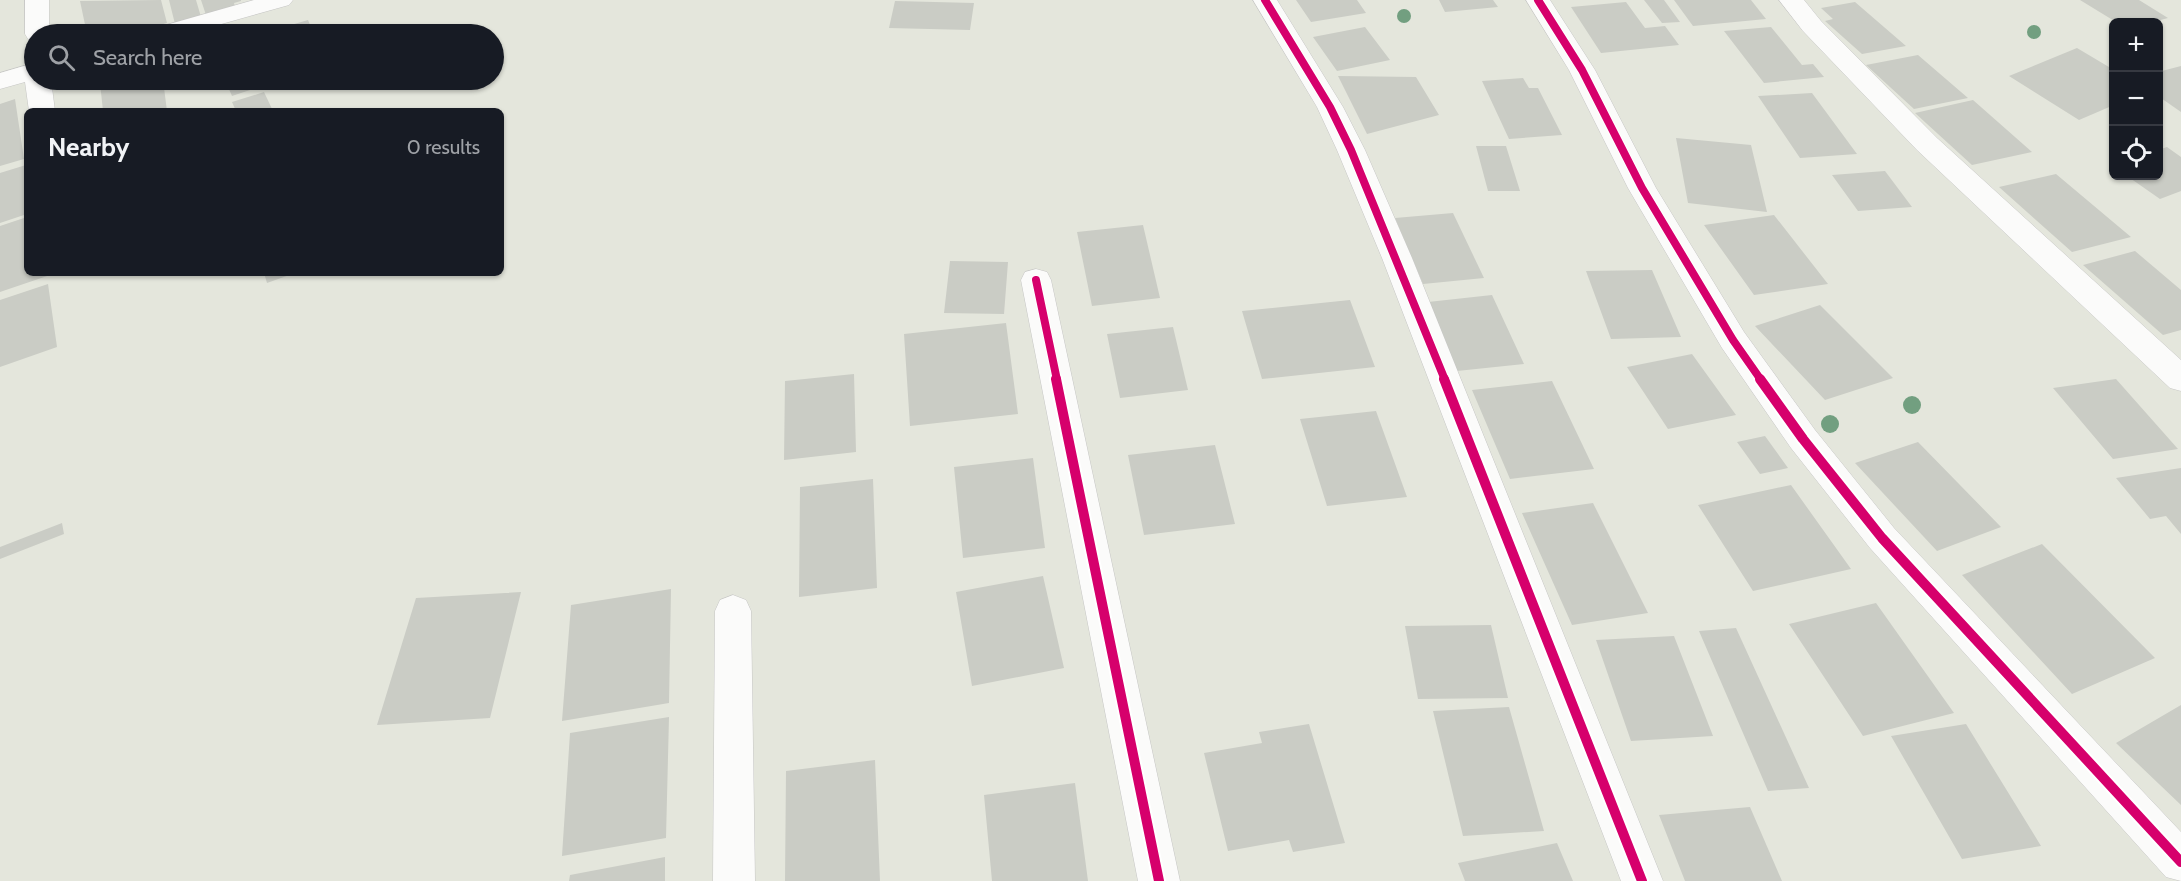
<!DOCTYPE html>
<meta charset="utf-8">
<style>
body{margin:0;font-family:Cabin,sans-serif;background:#242831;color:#f1f3f6}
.controls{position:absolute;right:18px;top:18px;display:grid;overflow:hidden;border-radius:9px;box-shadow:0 2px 4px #0004}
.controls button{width:54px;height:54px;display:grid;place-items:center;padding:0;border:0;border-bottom:2px solid #363941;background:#171b24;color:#f1f3f6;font:30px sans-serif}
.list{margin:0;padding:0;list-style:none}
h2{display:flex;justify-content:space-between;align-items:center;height:78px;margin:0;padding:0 24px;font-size:26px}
h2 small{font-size:20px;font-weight:400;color:#9ea1a6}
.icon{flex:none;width:33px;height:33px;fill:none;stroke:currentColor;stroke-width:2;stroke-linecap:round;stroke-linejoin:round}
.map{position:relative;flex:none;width:2181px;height:881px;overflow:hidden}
.search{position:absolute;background:#171b24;box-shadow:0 2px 4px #0004;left:24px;top:24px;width:480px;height:66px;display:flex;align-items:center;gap:15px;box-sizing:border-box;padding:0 21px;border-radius:33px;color:#9ea1a6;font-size:22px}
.panel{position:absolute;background:#171b24;box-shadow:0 2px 4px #0004;left:24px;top:108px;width:480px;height:168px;border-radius:9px}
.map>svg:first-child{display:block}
.building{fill:#caccc5}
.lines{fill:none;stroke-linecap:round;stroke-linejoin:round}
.street-casing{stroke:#c6c6c5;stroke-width:1}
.street{fill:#fbfbfa;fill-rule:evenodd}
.cycleway-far1-casing{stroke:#fff;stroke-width:10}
.cycleway-casing{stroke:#fff;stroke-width:14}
.cycleway-far1{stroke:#d6006c;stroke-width:8}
.cycleway{stroke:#d6006c;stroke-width:10}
.tree{fill:#729f80}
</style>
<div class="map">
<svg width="2181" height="881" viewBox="0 0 2181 881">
<rect width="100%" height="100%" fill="#e4e6dc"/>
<!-- building -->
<path class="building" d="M161,0L167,23L153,27L155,33L87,34L80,1Z
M169,0H196L201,17L175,24Z
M201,0H241V1L234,3L236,10L207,18Z
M1296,0H1357L1366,13L1311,22Z
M1439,0H1493L1498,7L1445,12Z
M1644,0H1664L1680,22L1662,23Z
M1674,0H1751L1766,19L1693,26Z
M2080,0H2139L2168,18L2153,22H2116Z
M895,1L974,3L970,30L889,28Z
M1626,2L1645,28L1665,26L1679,45L1601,53L1571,7Z
M1855,2L1906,46L1862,54L1825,21L1833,19L1821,8Z
M308,20L314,34H260Z
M1365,27L1390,60L1337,71L1313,37Z
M1771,27L1802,65L1813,64L1824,77L1764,83L1724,31Z
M2077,48L2114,70V105L2079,120L2009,76Z
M1918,55L1968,98L1914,109L1866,65Z
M2181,66V112L2158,96V72Z
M1338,76L1416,77L1439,115L1367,134Z
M1523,78L1529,88H1538L1562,135L1509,139L1482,81Z
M112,80H163L167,111H103L100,83Z
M225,80H280L232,96Z
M264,92L273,111H236L232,102Z
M1812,93L1857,154L1800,158L1758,96Z
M15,99L24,159L0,166V104Z
M1973,100L2032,152L1972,165L1915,113Z
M1676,138L1751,145L1767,212L1688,203Z
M1476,146H1506L1520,191H1488Z
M2167,147L2181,157V191L2160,199L2127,176H2158V150Z
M26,165L27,214L0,223V173Z
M1885,171L1912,207L1858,211L1832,175Z
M2056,174L2131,237L2072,252L1999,187Z
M1453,213L1484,278L1423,284L1395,218Z
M1774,215L1828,284L1754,295L1704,225Z
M27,217V273H56L0,292V226Z
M1143,225L1160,298L1092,306L1077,232Z
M2135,251L2181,290V330L2163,335L2083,265Z
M950,261L1008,262L1004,314L944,313Z
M1652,270L1681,337L1611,339L1586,271Z
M264,273H295L267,283Z
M48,284L57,347L0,367V300Z
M1492,295L1524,364L1457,371L1428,302Z
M1350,300L1375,367L1262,379L1242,311Z
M1820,305L1893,378L1825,400L1755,326Z
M1006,323L1018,414L910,426L904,334Z
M1173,327L1188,390L1120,398L1107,334Z
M1692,354L1736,415L1668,429L1627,367Z
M854,374L856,452L784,460L785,381Z
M2116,379L2178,449L2113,459L2053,388Z
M1552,381L1594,469L1510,479L1472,390Z
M1376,411L1407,497L1327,506L1300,419Z
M1765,436L1788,468L1760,474L1737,442Z
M1918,442L2001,527L1937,551L1855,463Z
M1215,445L1235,524L1144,535L1128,455Z
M1033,458L1045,548L963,558L954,467Z
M2181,468V534L2166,516L2150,519L2116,478Z
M873,479L877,588L799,597L800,487Z
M1791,485L1851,569L1753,591L1698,505Z
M1593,503L1648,613L1572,625L1522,513Z
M62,523L64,534L0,559V547Z
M2042,544L2155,658L2072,694L1962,575Z
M1043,576L1064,668L972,686L956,592Z
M671,589L669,703L562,721L571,605Z
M521,592L490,718L377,725L416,598Z
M1876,603L1954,713L1863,736L1789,624Z
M1491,625L1508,698L1418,699L1405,626Z
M1736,628L1809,788L1768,791L1699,631Z
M1674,636L1713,736L1631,741L1596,640Z
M2181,705V805L2116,743Z
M1509,707L1544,831L1463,836L1433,711Z
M669,717L666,838L562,856L570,733Z
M1309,724L1345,843L1293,852L1289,840L1228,851L1204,753L1262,743L1259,732Z
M1966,724L2041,846L1962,859L1891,736Z
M875,760L880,881H785L786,771Z
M1075,783L1088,881H992L984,795Z
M1750,807L1782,881H1685L1659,815Z
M1557,843L1573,881H1465L1458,863Z
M665,857V881H569L570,875Z"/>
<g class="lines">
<defs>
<path id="street" d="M25,0H49V34H34V41L28,39L25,34Z
M254,0H293L289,5L186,34H149L152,29Z
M1253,0H1277L1343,107L1365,150L1412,258L1663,881H1621L1382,258L1337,150L1317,107Z
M1526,0H1550L1595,70L1656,188L1744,332L1815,430L1894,528L2181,832V881L2166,877L1870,548L1791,448L1722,348L1628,188L1569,70Z
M1779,0H1804L1821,21L1937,138L2181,360V391L2170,388L1917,150L1803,31Z
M34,63V80H51L55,111H29L25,82L0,89V73Z
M1036,269L1047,272L1051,280L1180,881H1138L1021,280L1025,272Z
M733,595L746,600L751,611L755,881H713L715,611L720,600Z"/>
</defs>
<!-- street casing -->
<use href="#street" class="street-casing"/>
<!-- street -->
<use href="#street" class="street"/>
<defs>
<path id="cycleway-far1" d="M1265,0L1330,107L1351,150L1445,380
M1538,0L1582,70L1642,188L1733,340L1761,380
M1036,280L1057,380"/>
<path id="cycleway" d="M1056,379L1159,881
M1444,379L1642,881
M1760,379L1803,439L1882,538L2181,862"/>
</defs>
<!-- cycleway-far1 casing -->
<use href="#cycleway-far1" class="cycleway-far1-casing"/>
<!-- cycleway casing -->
<use href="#cycleway" class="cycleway-casing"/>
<!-- cycleway-far1 -->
<use href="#cycleway-far1" class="cycleway-far1"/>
<!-- cycleway -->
<use href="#cycleway" class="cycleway"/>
</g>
<!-- trees -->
<g class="tree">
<circle cx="1404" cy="16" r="7"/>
<circle cx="2034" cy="32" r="7"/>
<circle cx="1912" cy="405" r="9"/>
<circle cx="1830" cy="424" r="9"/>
</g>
</svg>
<div class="controls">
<button>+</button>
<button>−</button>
<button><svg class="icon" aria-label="locate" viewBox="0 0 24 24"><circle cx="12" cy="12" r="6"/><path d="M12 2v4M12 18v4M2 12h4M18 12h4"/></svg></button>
</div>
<div class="search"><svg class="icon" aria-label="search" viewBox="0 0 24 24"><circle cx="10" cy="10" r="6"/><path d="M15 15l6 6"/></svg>Search here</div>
<section class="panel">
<h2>Nearby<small>0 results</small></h2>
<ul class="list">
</ul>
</section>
</div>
